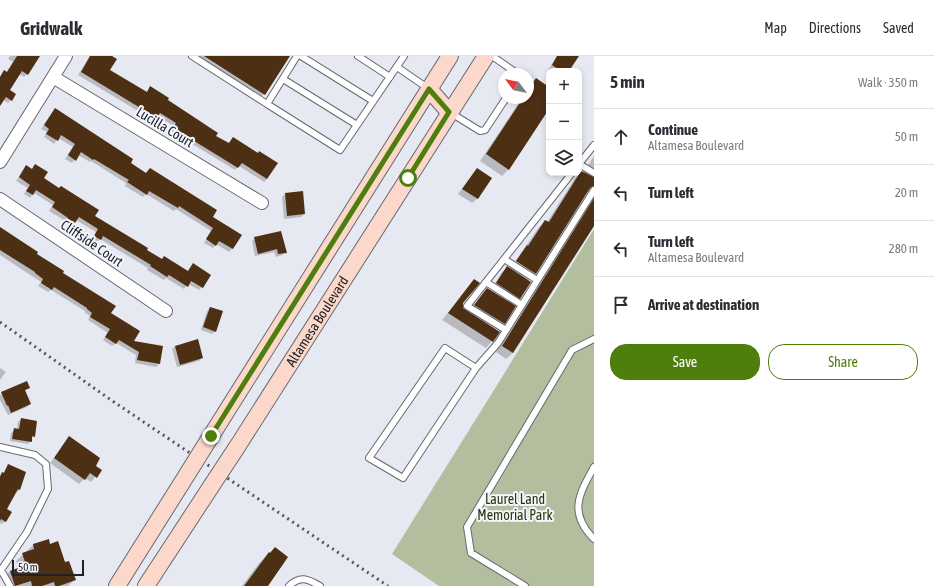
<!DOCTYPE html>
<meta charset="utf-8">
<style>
body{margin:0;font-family:"Asap Condensed",sans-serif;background:#f7f7f7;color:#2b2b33}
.controls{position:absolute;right:12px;top:12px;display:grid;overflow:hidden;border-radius:8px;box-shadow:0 2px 6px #0003}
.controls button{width:36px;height:36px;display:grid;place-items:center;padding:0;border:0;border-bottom:1px solid #e1e1e2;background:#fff;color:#2b2b33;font:20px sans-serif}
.compass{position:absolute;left:498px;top:12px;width:36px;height:36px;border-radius:50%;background:#fff;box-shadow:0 2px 6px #0003;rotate:302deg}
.scale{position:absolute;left:12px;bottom:10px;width:72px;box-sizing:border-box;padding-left:4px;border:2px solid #212225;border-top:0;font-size:11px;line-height:14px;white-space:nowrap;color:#212225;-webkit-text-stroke:3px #f3f6ff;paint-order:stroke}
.stop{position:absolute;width:12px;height:12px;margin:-9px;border:3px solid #4e7e0c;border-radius:50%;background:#fff}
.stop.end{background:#4e7e0c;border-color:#fff;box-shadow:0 1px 4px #0008}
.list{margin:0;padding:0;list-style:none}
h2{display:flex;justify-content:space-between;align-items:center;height:52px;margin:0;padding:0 16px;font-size:17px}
h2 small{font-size:13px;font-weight:400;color:#7c7c81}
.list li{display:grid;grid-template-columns:26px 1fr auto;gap:12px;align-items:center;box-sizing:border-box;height:56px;padding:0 16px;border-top:1px solid #e1e1e2}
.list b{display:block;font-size:15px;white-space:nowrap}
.list p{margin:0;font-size:13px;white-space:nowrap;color:#7c7c81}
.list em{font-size:13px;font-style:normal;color:#7c7c81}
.actions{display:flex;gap:8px;padding:12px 16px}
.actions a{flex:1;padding:9px 0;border:1px solid #4e7e0c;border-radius:16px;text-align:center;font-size:14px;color:#4e7e0c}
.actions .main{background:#4e7e0c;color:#fff}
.icon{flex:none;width:22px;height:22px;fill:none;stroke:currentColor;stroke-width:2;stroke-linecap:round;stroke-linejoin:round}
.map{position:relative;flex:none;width:594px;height:530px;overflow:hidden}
header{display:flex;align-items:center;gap:24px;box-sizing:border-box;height:56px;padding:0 20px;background:#fff;border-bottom:1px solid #e1e1e2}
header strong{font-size:19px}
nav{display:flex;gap:22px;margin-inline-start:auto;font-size:14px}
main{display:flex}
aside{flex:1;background:#fff}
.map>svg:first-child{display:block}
.green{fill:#b2be9d}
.shadow{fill:#0003}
.building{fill:#4d2f13}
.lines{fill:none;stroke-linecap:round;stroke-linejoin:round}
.lane-casing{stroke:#676970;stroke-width:8}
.street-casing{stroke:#676970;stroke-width:14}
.secondary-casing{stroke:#676970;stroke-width:18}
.lane{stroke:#fff;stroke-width:6}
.street{stroke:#fff;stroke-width:12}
.secondary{stroke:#fbd8ca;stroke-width:16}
.rail{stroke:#56575b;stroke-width:3;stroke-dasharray:2 4;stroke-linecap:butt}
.secondary-bridge-casing{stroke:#676970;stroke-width:18;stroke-linecap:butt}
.secondary-bridge{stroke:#fbd8ca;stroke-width:16}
.route{stroke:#4e7e0c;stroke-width:5}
.labels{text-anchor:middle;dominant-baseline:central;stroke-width:4;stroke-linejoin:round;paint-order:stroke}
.street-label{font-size:14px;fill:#212225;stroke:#f3f6ff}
.park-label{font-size:14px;fill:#2a3706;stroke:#f3f6ff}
</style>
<header>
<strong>Gridwalk</strong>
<nav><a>Map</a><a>Directions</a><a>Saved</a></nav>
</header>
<main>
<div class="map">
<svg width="594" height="530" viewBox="0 0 594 530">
<rect width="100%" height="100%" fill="#e6e9f1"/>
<!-- green -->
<path class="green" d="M594,173V530H439L392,498Z"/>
<!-- shadow -->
<path class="shadow" d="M10,0H38L27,18L24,21L19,18L9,35L11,44L8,47L3,44L0,48V21L6,17L13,6L8,3Z
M90,0H111L109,14L146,37L150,32L215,80L228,88L233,82L257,98L259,96L267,123L264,126L239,110L235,114L171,75L174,70L157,60L153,64L78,19Z
M192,0H288L264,38L259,43Z
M557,0H577L568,15H549L548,14Z
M536,24L549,32V52L509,113L502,120L480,105L522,42H528V32Z
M55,53L129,107L146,117L150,113L212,161L241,179L232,193L229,196L216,188L213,192L204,187L211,175L176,153L174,155L146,138L143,141L125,130L126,127L91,105L90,106L78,99L72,107L65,103L73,91L58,82L54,88L44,81L47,76L41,73Z
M594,100V168L513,297L506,303L496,296L592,144V138L587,135L535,217L528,225L520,242L515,247L492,232L502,216L507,212L510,213L539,171L545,165L547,166L575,122L582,116L583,117Z
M35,109L42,123L94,160L146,194L162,204L187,216L193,209L202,231L199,234L188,228L184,233L166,222L164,224L147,214L148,212L100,183L97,186L92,183L96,176L76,164L72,170L66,166V165L49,155L53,149L34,137L30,142L24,138L28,132L16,125L26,110L31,114Z
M477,113L490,123L477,143L472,147L458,138Z
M285,138L304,158L301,161L284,163L282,141Z
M0,172L62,217L110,257L132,285L159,308L156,311L135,307L136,299L116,287L112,290L103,284L108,277L88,264L90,260L84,256L85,255L51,234L48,236L38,230L41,226L0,199Z
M255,182L285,196L282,199L276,201L274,196L255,200L252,185Z
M474,225L463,247L462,252L492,285L486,292L442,264Z
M484,237L504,267L499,272L471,253Z
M210,252L215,275L212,278L201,274L207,255Z
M175,290L202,302L199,305L177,311L172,293Z
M0,312L6,316L0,324Z
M26,326L29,332L24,335L30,348L27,351L8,359L0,344V339Z
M21,363L34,380L28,388L10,385L11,377L14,374H17L18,366Z
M70,381L94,410L101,414L91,426L85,422L79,428L50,407Z
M8,409L25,417L19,434L16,437L15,436L5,454L6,465L2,468L0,467V419L3,417Z
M33,489H50L74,524L68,530H6L4,522L10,515L19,512L16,505Z
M275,492L283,509L265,530H242L259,507Z"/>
<!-- building -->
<path class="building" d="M17,0H40L28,19L22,15L10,34L16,38L12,45L6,41L0,50V21L4,14L7,16Z
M90,0H112L117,3L110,14L147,36L150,30L169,42L168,44L218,77L216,80L229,87L233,81L258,97L259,95L278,107L267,123L242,107L238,112L173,72L176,67L160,57L157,62L81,16Z
M204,0H290L265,39Z
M557,0H579L569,15H561L552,9Z
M536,22L549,31V53L509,114L486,98L523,42H528V34Z
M55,52L133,103L131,107L146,117L150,112L217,154L213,161L242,179L233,193L219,185L216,190L206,183L213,172L179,150L178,152L149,135L147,139L127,126L129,124L94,103L93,104L81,96L76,105L68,99L75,88L61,79L58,85L46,78L49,73L44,69Z
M35,108L48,116L44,122L59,132L61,130L99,154L95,160L148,192L147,194L162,203L164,200L188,215L193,207L211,219L203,232L191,225L188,231L169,219L167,221L150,210L151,209L103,180L101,184L94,180L98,173L79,161L75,167L68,163V162L52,151L55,146L36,134L33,139L26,135L30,129L19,121L26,109L32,113Z
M477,112L492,122L478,143L462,133Z
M581,115L594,121V130L590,132L536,218L516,205L527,189L528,190L545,164L549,166Z
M303,135L305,158L287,160L285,137Z
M594,142V170L513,297L502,290Z
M0,171L38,196L37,198L64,215L63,217L116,250L111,257L140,275L134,285L163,290L160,308L137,304L139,296L119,284L116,288L105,281L110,273L90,261L92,257L87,253V252L54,231L52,234L41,227L43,223L35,217V216L0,194Z
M281,175L287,197L278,198L277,193L258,198L254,181Z
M507,210L531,226L520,243L496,227Z
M474,223L480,227L463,247V252L500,276L493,286L448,257Z
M487,232L516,250L505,268L474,249Z
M210,251L223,255L216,276L203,271Z
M198,283L203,302L180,309L175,290Z
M27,325L30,332L25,334L31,348L11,357L8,349L7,350L1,336Z
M21,362L37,365L35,381L32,380V386L12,383L14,372L19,373Z
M69,380L100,402L96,410L102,414L97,422L90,417L85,424L54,402Z
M8,408L26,416L20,434L18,433L7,453L12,456L6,466L1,463L0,465V421L2,416L4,417Z
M49,483L50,488L58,485L65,506L69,505L76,524L59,530H55L54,526L42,530H32L31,525L15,530L10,515L26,509L22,497L34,493L33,488Z
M275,491L288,501L268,530H244L269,496L270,497Z"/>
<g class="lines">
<defs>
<path id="lane" d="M192,0L267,48
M297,0L267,48L340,94L404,0
M301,0L373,45
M358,0L390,21
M492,0L518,18
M397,11L429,33
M283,23L357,69
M451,57L480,75L485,74L506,42
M579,108L594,89
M579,108L594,117
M504,203L537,224
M486,226L522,249
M506,274L467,250L572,117
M476,312L445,292L369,402L403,422L476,312L498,287L594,134
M0,391L35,399L46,408L48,433L27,476L1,514L10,530
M594,411C579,438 568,457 594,483
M289,530C300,519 308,523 320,530
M525,530L471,497L467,471L572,294L594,283"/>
<path id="street" d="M53,21L262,147
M0,106L66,0
M0,143L166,255"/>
<g id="secondary">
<path d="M429,33L449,56"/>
<path d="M211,380L450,0"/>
<path id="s1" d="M237,391L486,0"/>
<path d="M117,530L188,417"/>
<path d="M146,530L212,429"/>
</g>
</defs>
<!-- lane casing -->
<use href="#lane" class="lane-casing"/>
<!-- street casing -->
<use href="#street" class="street-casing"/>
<!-- secondary casing -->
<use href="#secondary" class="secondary-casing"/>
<!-- lane -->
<use href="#lane" class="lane"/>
<!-- street -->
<use href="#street" class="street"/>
<!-- secondary -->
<use href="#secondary" class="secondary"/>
<!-- rail -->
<path class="rail" d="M0,266L111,344L388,530"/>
<defs>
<path id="secondary-bridge" d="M188,417L211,380
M212,429L237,391"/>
</defs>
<!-- secondary-bridge casing -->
<use href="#secondary-bridge" class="secondary-bridge-casing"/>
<!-- secondary-bridge -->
<use href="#secondary-bridge" class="secondary-bridge"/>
</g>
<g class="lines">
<!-- route -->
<path class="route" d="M211,380L429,33L449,56L408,122"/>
</g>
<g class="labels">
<!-- street labels -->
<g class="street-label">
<text transform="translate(165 71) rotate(31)">Lucilla Court</text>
<text transform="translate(92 187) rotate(34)">Cliffside Court</text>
<text stroke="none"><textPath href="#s1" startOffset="149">Altamesa Boulevard</textPath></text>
</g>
<!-- park labels -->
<g class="park-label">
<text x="515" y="443">Laurel Land<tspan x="515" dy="16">Memorial Park</tspan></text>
</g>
</g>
</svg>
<div class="controls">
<button>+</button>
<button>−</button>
<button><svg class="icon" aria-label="layers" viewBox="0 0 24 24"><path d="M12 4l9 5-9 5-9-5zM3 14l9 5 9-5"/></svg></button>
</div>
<svg class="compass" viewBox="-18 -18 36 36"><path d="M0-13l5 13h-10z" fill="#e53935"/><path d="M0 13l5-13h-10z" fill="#7c7c81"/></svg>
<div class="scale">50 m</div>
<div class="stop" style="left:408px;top:122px"></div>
<div class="stop end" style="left:211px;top:380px"></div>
</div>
<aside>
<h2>5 min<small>Walk · 350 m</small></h2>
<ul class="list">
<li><svg class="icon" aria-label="ahead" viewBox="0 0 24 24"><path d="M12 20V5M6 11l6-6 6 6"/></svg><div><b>Continue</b><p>Altamesa Boulevard</p></div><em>50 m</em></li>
<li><svg class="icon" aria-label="left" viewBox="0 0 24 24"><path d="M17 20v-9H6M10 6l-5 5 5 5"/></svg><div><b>Turn left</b></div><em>20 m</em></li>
<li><svg class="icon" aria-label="left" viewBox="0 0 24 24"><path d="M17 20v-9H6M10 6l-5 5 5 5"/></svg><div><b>Turn left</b><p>Altamesa Boulevard</p></div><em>280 m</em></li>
<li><svg class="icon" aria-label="arrive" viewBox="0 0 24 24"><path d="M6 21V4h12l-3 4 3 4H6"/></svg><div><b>Arrive at destination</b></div></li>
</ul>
<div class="actions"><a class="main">Save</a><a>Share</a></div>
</aside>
</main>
